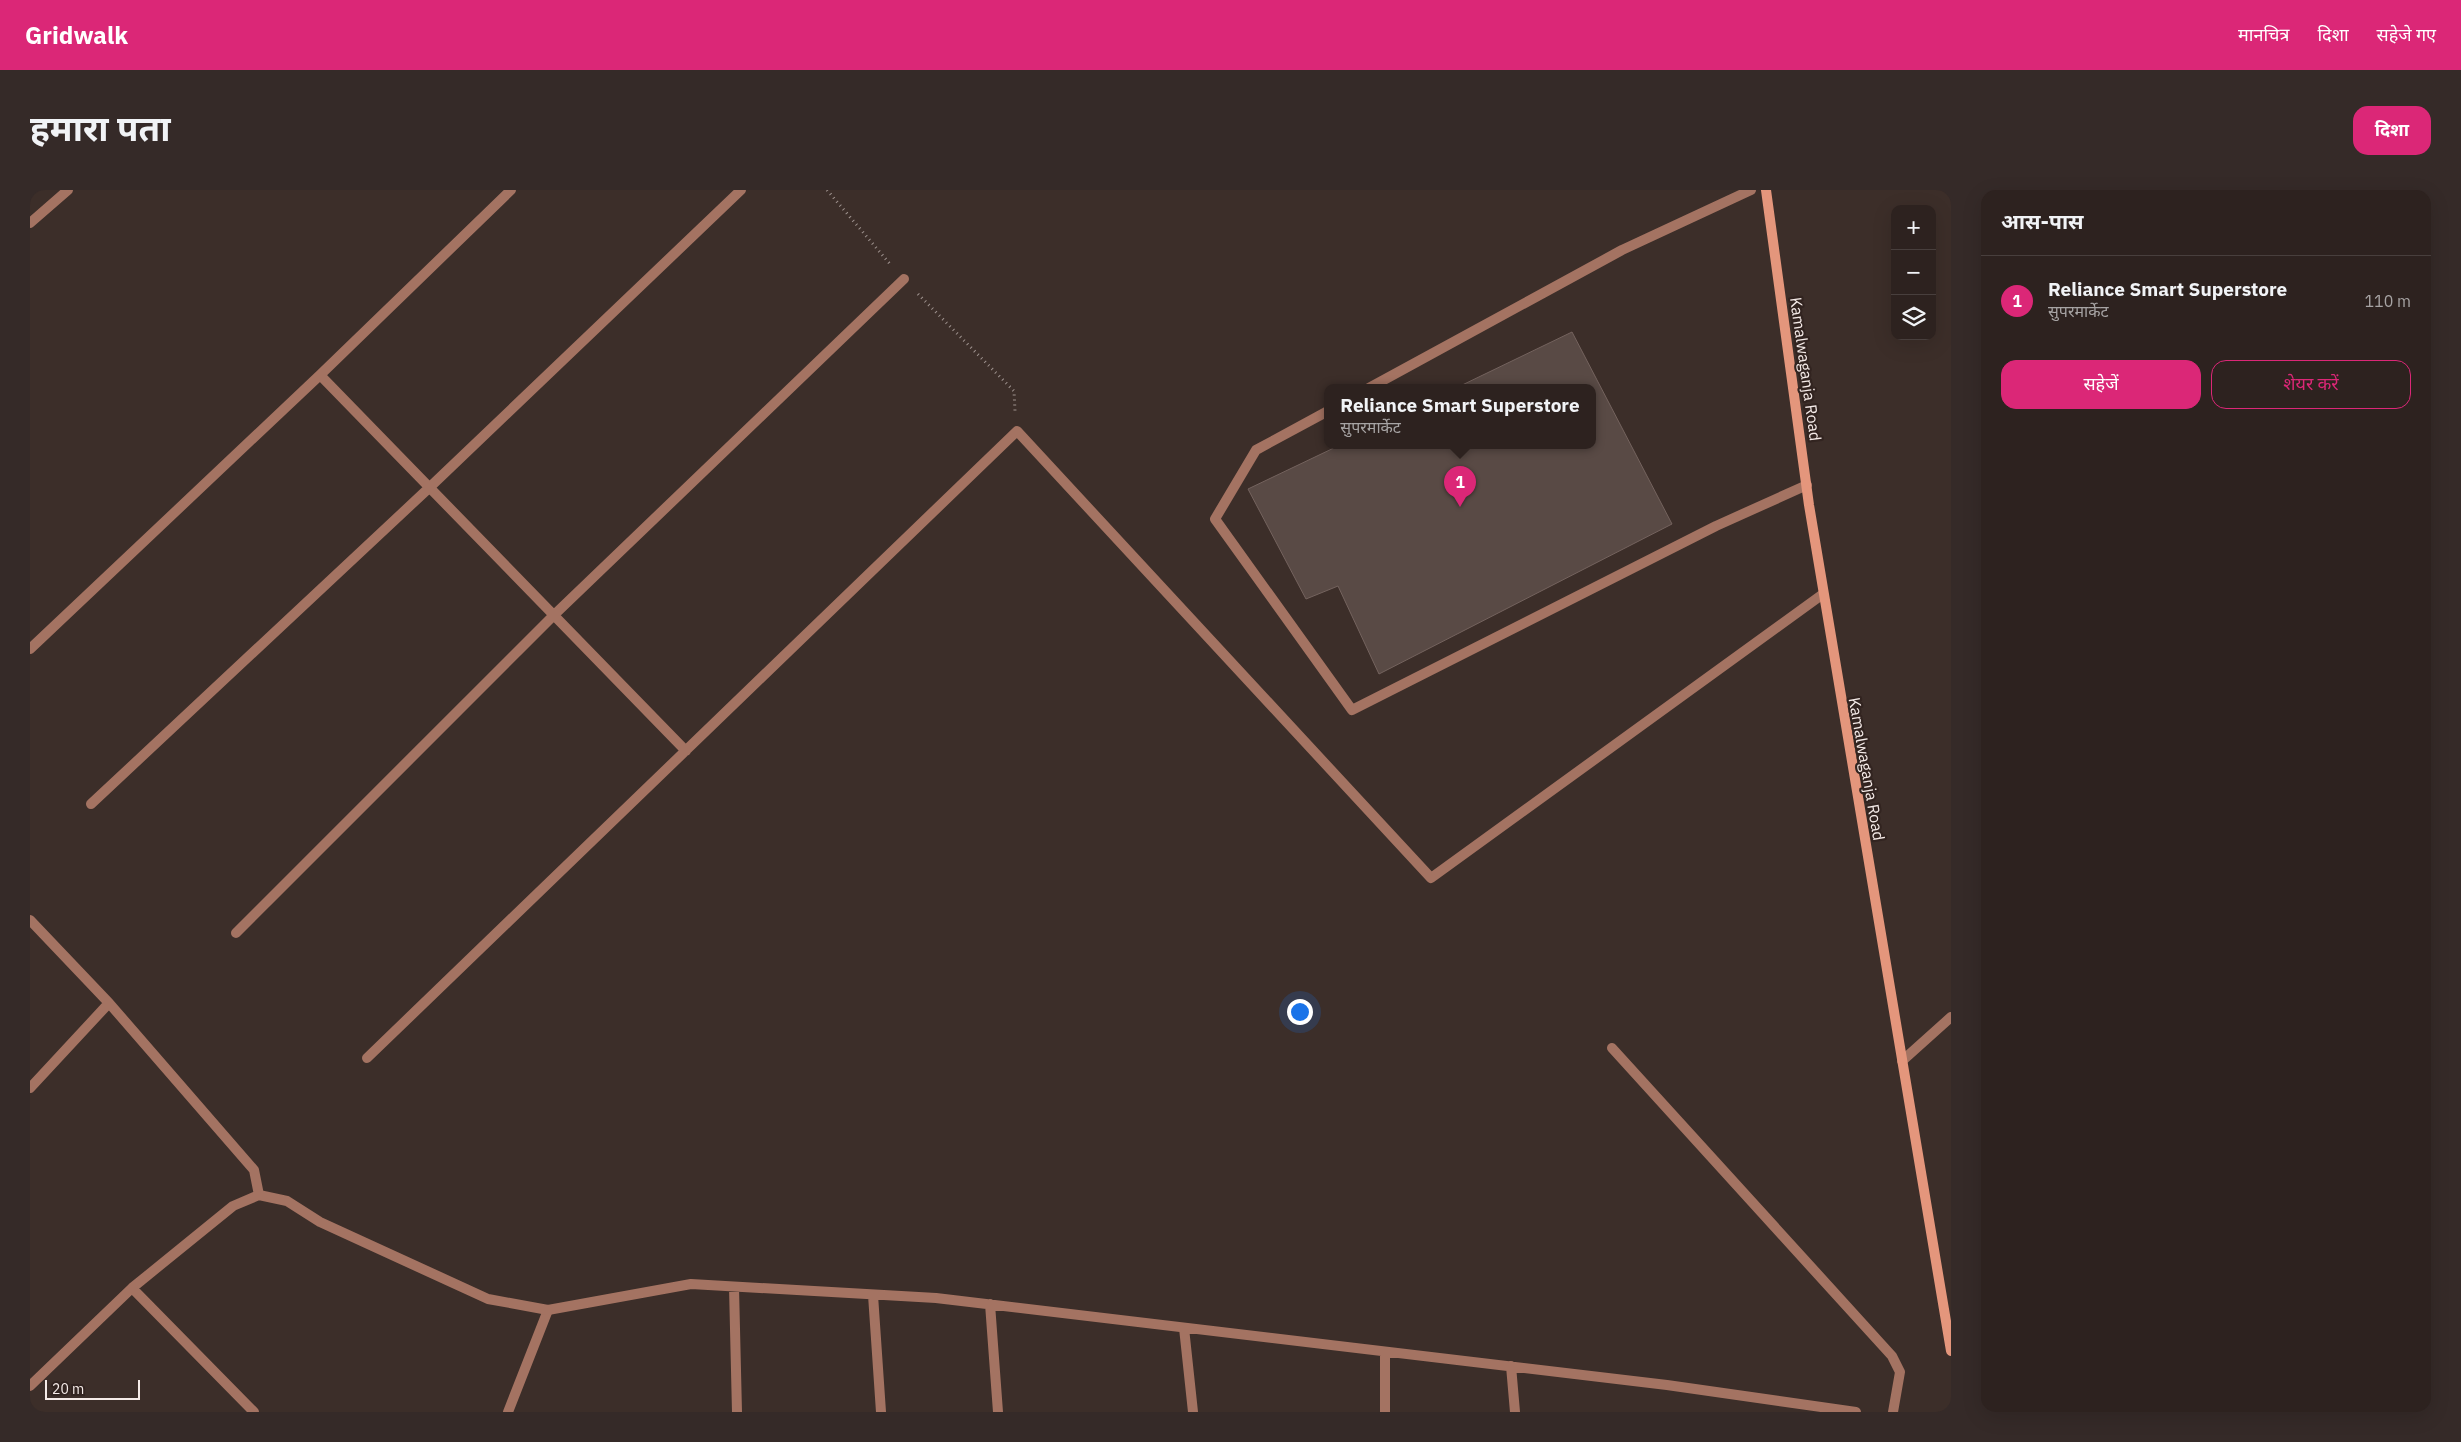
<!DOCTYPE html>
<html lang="hi">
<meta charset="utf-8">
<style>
body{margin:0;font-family:"IBM Plex Sans","Noto Sans Devanagari",sans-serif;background:#352a28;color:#f1f3f6}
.controls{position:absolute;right:15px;top:15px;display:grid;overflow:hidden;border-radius:10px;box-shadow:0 5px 20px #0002}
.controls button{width:45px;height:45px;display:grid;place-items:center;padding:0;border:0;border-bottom:1px solid #483f3d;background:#2d221f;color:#f1f3f6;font:25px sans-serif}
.scale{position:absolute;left:15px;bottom:12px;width:95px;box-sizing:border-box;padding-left:5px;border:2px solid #f5ebe8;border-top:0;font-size:14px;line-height:18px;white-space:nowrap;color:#f5ebe8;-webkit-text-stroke:4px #322420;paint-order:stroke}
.you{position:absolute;left:1269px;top:821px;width:18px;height:18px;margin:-12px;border:4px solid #fff;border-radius:50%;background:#1a73e8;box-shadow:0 0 0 8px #1a73e833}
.badge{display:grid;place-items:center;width:32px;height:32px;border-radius:50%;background:#db2777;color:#fff;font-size:16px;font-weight:700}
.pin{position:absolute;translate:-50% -41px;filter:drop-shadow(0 1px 2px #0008)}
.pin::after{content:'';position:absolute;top:26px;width:18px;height:15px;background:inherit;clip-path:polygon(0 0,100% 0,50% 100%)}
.popup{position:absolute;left:1294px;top:194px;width:272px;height:65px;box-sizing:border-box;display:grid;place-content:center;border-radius:10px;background:#2d221f;filter:drop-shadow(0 1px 4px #0005);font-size:16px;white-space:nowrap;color:#a7a4a4}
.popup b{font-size:19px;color:#f1f3f6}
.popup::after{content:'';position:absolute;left:50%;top:100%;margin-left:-10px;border:10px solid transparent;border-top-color:#2d221f}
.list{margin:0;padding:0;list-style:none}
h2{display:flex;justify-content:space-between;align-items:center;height:65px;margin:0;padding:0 20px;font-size:21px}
h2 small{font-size:16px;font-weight:400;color:#a7a4a4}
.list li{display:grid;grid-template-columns:32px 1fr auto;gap:15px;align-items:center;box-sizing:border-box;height:90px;padding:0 20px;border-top:1px solid #483f3d}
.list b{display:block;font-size:19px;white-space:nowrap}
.list p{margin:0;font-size:16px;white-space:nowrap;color:#a7a4a4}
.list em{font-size:16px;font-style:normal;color:#a7a4a4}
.actions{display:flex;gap:10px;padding:15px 20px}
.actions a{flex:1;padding:11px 0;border:1px solid #db2777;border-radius:15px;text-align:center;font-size:18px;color:#db2777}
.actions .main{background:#db2777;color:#fff}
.icon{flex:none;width:28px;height:28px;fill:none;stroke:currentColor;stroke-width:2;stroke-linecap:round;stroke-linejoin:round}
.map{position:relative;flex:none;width:1921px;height:1222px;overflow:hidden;border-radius:15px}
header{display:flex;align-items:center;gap:30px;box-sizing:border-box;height:70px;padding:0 25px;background:#db2777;color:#fff}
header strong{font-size:24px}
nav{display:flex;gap:28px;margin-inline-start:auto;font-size:18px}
.intro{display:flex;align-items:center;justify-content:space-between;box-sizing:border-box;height:120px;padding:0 30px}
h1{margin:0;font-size:35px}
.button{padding:12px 22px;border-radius:15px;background:#db2777;color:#fff;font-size:18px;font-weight:700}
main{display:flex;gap:30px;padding:0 30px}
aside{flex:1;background:#2d221f;border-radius:15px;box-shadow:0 5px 20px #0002}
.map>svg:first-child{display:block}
.building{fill:#594a45;stroke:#74635e}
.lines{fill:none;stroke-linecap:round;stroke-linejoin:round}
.path{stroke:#9e928e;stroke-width:3;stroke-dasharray:1 4;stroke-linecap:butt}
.lane{stroke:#a47362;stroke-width:10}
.street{stroke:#a47362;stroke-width:10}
.secondary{stroke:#e4967c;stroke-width:10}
.labels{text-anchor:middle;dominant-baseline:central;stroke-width:4.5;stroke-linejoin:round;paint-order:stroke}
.street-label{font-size:16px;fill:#f5ebe8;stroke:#322420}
</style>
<header>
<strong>Gridwalk</strong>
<nav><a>मानचित्र</a><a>दिशा</a><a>सहेजे गए</a></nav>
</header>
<div class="intro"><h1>हमारा पता</h1><a class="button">दिशा</a></div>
<main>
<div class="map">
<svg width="1921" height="1222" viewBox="0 0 1921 1222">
<rect width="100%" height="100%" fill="#3c2e29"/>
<!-- building -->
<path class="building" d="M1542,142L1642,334L1349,484L1308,396L1276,409L1218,299L1308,256H1562V198H1426Z"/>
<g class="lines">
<!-- path -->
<path class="path" d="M797,0L860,74
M888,104L984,201L985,221"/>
<!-- lane -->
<path class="lane" d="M1339,198L1592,60L1721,0
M1298,221L1226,260L1185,329L1322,520L1686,336L1777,295
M478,1222L518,1120"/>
<!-- street -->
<path class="street" d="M0,33L38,0
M290,185L656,561
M0,459L290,185L481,0
M61,614L400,297L711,0
M0,730L79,813L224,980L229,1005
M206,743L524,425L874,89
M1582,858L1862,1166L1870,1182L1863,1222
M337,868L987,241L1401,688L1793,404
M1872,871L1921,827
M0,898L79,813
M229,1005L257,1011L290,1032L458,1109L518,1120L661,1094L906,1108L1637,1195L1826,1222
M704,1097L707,1222
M102,1098L224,1222
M843,1105L851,1222
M960,1114L968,1222
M1154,1138L1163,1222
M1355,1162V1222
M1481,1176L1485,1222
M0,1196L102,1098L203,1016L229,1005"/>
<!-- secondary -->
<path class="secondary" d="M1736,0L1779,315L1921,1161"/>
</g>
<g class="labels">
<!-- street labels -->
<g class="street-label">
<text transform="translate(1776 179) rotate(82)">Kamalwaganja Road</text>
<text transform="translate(1837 579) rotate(80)">Kamalwaganja Road</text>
</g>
</g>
</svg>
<div class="controls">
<button>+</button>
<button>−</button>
<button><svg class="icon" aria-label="layers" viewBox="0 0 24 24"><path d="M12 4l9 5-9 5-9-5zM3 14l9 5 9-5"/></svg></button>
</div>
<div class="scale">20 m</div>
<div class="you"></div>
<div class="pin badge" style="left:1430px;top:317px">1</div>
<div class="popup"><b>Reliance Smart Superstore</b>सुपरमार्केट</div>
</div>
<aside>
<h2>आस-पास<small></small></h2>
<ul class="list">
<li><span class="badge">1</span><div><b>Reliance Smart Superstore</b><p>सुपरमार्केट</p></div><em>110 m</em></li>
</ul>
<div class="actions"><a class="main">सहेजें</a><a>शेयर करें</a></div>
</aside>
</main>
